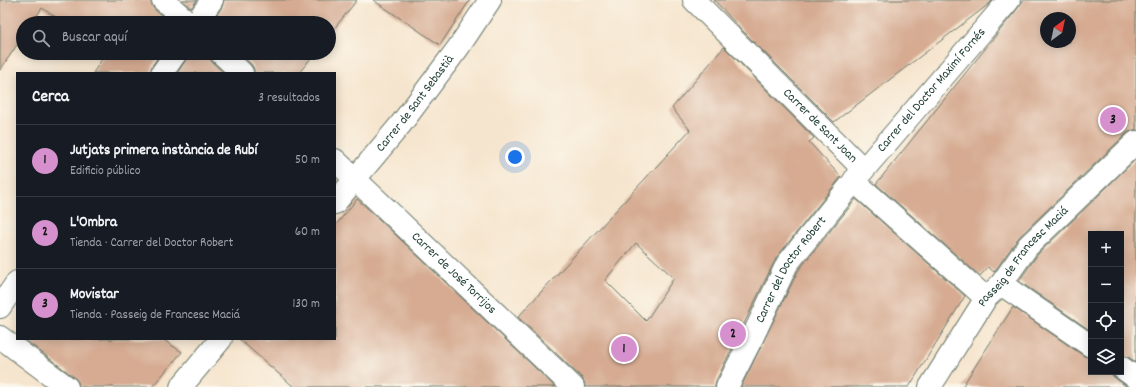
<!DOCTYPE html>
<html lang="es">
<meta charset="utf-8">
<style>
body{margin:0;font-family:Dekko,sans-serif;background:#242831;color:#f1f3f6}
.controls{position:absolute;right:12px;bottom:12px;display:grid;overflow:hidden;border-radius:0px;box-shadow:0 2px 10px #0003}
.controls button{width:36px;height:36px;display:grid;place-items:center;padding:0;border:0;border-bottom:1px solid #363941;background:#171b24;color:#f1f3f6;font:20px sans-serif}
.compass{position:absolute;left:1040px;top:12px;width:36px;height:36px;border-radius:50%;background:#171b24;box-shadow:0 2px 10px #0003;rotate:33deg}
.you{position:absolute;left:515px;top:157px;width:14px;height:14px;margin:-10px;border:3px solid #fff;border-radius:50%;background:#1a73e8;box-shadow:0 0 0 6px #1a73e833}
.badge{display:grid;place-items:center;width:26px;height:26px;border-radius:50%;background:#d690ce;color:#111;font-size:13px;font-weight:700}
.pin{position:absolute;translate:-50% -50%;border:2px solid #fff;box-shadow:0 1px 4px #0006}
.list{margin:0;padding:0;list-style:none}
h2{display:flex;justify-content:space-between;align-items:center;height:52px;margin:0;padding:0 16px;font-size:17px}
h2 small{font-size:13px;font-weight:400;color:#9ea1a6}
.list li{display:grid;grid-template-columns:26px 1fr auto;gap:12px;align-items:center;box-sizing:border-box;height:72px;padding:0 16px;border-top:1px solid #363941}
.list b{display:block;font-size:15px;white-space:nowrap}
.list p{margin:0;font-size:13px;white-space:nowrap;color:#9ea1a6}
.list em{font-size:13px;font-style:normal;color:#9ea1a6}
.icon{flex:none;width:22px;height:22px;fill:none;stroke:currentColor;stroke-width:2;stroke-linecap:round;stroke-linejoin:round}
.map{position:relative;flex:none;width:1136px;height:387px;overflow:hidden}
.search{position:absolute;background:#171b24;box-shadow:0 2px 10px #0003;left:16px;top:16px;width:320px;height:44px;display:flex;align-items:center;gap:10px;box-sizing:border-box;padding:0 14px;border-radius:22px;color:#9ea1a6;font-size:15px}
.panel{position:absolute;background:#171b24;box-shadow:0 2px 10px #0003;left:16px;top:72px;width:320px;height:268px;border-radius:0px}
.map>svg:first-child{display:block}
.building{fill:#d6ab92;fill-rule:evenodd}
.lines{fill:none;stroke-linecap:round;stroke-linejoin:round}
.street-casing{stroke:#6a786a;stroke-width:24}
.street{stroke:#fff;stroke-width:22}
.labels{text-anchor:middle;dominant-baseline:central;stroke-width:3;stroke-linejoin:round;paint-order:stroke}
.street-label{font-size:13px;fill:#1f3d34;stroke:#fbf7ec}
</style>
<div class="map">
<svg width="1136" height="387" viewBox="0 0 1136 387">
<rect width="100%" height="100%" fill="#fbf7ec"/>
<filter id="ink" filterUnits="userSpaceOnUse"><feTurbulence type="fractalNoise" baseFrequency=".025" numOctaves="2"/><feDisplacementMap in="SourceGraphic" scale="8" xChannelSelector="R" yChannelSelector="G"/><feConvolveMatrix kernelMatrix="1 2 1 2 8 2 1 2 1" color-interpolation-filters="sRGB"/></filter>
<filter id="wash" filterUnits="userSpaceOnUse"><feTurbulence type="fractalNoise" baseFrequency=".012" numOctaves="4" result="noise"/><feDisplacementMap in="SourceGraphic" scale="16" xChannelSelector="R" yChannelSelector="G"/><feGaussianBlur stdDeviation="0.9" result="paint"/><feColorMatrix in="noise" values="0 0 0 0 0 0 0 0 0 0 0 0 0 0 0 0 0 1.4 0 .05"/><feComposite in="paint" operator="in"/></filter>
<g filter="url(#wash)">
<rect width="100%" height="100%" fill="#f6e5ce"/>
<g id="blocks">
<!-- building -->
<path class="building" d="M0,0H151V4L154,9L170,23H65L42,8L32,23H23V36L0,70Z
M182,0H197L191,8Z
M224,0H357L329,35V23H211L222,7Z
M373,0H470L440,45Z
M714,0H993L989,4L834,122L740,28Z
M1024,0H1136V130H1133L1127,133L1019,237L994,272L988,267L980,276L876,184L1018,8ZM1046,18H1070V42H1046Z
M724,47L814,138L809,142L841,177L776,258L716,381L715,387H585V383L582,378L518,317L690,130L672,108ZM636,243L674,278L646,321L605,280Z
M106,53H161L152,66L150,73H93Z
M188,53H209V57L212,62L224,73H177L186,60Z
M239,53H315L299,73H254V69L251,64Z
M1136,159V362L1128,357L1121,355V234H1091V331L1019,281L1038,254Z
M357,199L377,217L555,387H294L239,339H335V226Z
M856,199L965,296L909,387H741L798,271Z
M1013,307L1084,356L1091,358V372H1110L1114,377L1127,387H962Z
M24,339H162L182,352L152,387H79L78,382L74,377Z"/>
</g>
</g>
<g filter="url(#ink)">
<use href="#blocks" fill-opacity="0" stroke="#6a786a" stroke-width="1"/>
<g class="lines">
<defs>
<g id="street">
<path d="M163,0L189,23"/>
<path id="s1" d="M694,0L861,167L854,181"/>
<path d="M196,23L212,0"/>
<path d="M221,53L242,73"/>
<path d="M162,73L176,53"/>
<path id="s2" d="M335,160L573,387"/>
<path d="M854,181L986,298"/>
<path id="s3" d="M335,203L401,124L458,48L490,0"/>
<path d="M1001,284L1091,346"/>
<path d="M0,307L17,282"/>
<path d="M0,337L67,387"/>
<path d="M1121,367L1136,378"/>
<path d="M181,387L221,339"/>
<path id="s4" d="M727,387L752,338L787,264L854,181L1009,0"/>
<path id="s5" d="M930,387L986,298L1001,284L1028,246L1136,142"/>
</g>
</defs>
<!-- street casing -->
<use href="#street" class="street-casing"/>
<!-- street -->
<use href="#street" class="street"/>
</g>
</g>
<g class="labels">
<!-- street labels -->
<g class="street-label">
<text stroke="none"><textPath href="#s4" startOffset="363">Carrer del Doctor Maximí Fornés</textPath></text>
<text stroke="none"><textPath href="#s3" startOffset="128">Carrer de Sant Sebastià</textPath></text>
<text stroke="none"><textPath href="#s1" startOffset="178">Carrer de Sant Joan</textPath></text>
<text stroke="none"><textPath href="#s5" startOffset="161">Passeig de Francesc Maciá</textPath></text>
<text stroke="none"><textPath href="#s4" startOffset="134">Carrer del Doctor Robert</textPath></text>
<text stroke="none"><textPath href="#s2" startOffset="164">Carrer de José Torrijos</textPath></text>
</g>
</g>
</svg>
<div class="controls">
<button>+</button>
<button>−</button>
<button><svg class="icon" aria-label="locate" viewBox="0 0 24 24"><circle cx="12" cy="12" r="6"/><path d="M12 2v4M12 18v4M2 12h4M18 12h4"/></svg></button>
<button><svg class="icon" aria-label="layers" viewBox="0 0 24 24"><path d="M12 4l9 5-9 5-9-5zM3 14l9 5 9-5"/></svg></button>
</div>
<svg class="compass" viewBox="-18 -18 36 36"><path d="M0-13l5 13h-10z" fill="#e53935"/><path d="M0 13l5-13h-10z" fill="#9ea1a6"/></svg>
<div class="you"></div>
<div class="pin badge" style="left:624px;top:349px">1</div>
<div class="pin badge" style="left:733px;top:334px">2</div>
<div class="pin badge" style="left:1113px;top:120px">3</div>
<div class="search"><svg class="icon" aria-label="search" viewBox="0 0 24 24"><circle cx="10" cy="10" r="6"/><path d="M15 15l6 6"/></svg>Buscar aquí</div>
<section class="panel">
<h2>Cerca<small>3 resultados</small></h2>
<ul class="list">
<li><span class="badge">1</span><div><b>Jutjats primera instància de Rubí</b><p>Edificio público</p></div><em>50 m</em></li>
<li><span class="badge">2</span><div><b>L'Ombra</b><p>Tienda · Carrer del Doctor Robert</p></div><em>60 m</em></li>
<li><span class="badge">3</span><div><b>Movistar</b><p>Tienda · Passeig de Francesc Maciá</p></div><em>130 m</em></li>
</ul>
</section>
</div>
